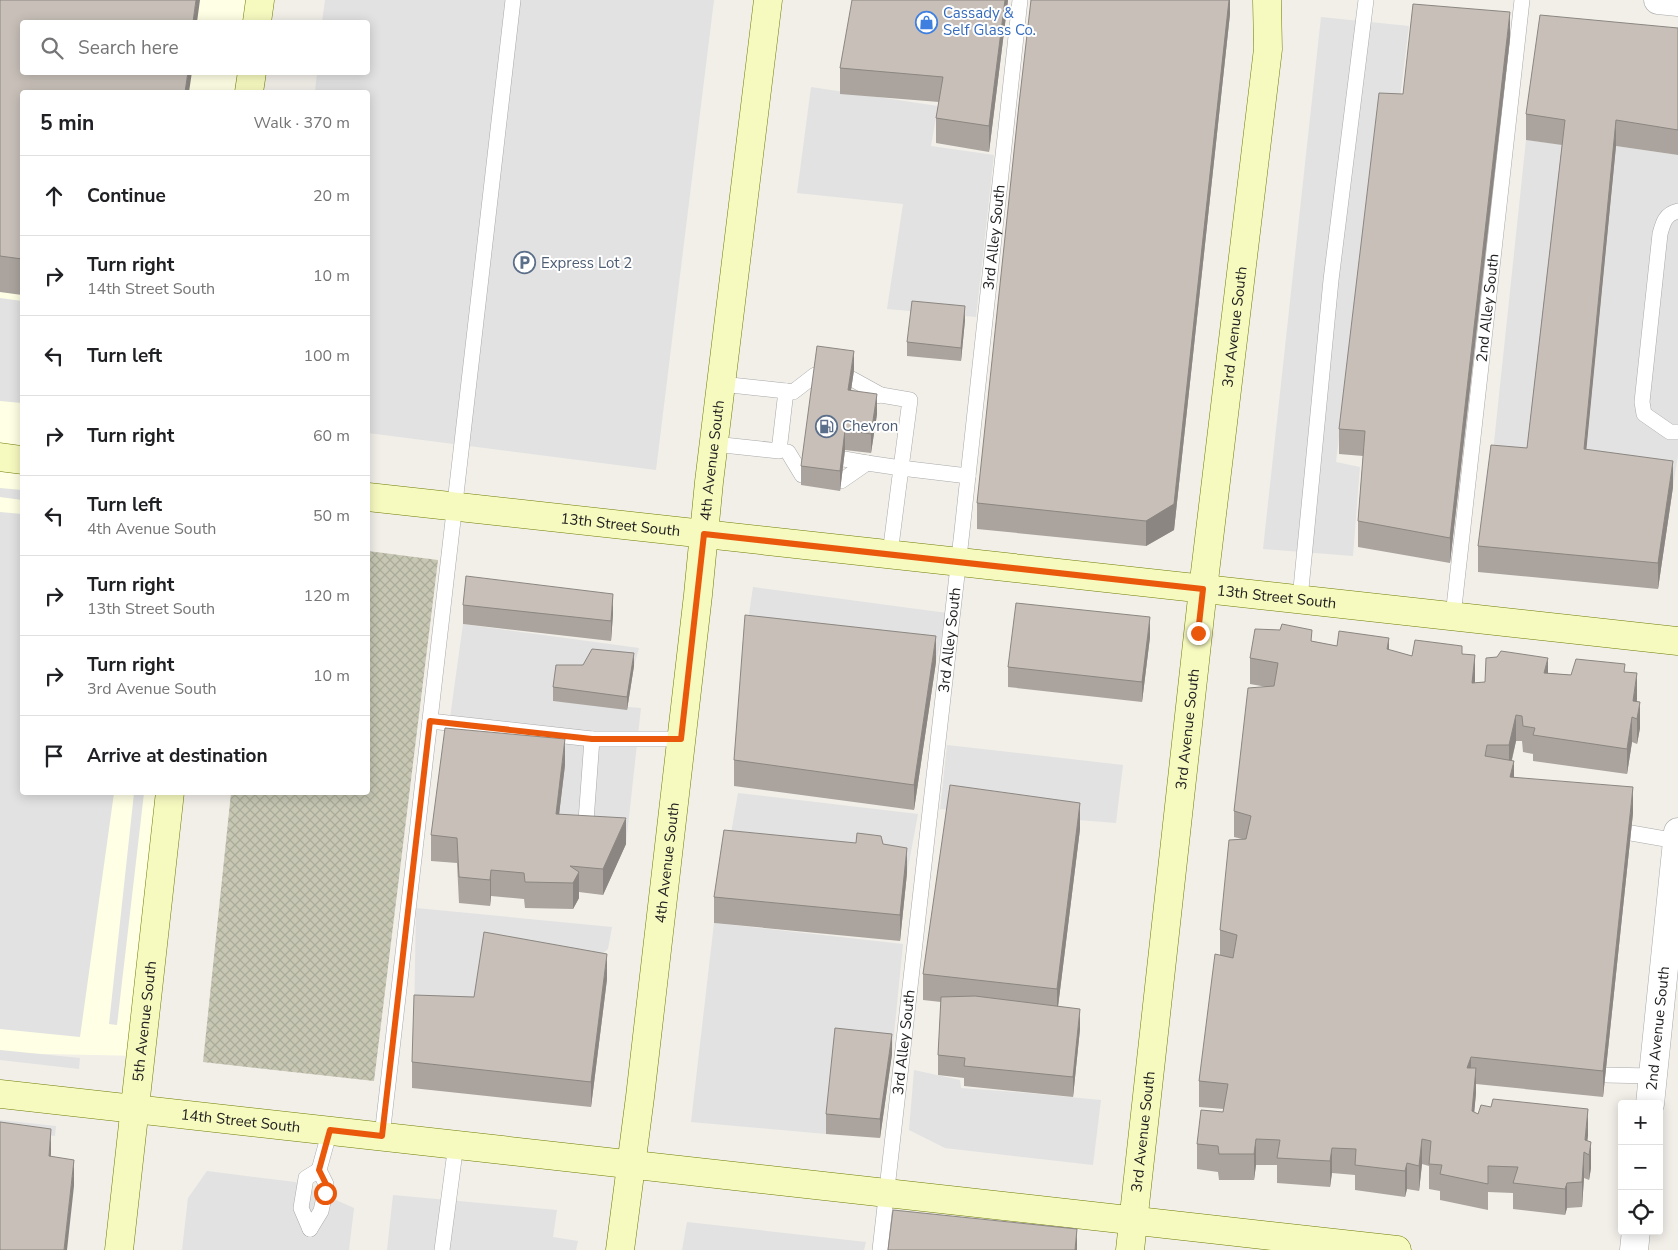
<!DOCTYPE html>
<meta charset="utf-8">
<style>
body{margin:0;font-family:"Nunito Sans",sans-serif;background:#f6f6f6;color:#202124}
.controls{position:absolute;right:15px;bottom:15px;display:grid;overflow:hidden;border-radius:5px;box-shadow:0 2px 12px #0003}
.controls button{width:45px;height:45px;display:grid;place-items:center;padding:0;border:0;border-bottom:1px solid #e0e0e0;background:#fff;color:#202124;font:25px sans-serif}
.stop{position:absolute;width:15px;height:15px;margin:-11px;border:4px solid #ea580c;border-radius:50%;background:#fff}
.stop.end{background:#ea580c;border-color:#fff;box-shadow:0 1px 5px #0008}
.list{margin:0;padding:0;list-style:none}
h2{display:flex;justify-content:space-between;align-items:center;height:65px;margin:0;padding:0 20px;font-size:21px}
h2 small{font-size:16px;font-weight:400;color:#757577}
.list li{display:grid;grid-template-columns:32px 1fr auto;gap:15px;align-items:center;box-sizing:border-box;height:80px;padding:0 20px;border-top:1px solid #e0e0e0}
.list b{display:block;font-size:19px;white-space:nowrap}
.list p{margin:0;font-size:16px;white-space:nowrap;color:#757577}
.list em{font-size:16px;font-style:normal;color:#757577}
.icon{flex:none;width:28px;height:28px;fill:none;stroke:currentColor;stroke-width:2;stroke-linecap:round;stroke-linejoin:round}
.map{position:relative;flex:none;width:1678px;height:1250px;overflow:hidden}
.search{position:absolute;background:#fff;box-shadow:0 2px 12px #0003;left:20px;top:20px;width:350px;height:55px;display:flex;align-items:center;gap:12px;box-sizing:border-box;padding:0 18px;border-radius:5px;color:#757577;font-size:19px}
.panel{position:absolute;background:#fff;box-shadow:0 2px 12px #0003;left:20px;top:90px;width:350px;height:705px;border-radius:5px}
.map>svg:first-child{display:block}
.education{fill:#ffffe5}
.construction{fill:url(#construction-cross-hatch)}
.parking{fill:#e2e2e2}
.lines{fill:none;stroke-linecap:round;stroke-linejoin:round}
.lane-casing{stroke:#a9a9a9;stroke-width:16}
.street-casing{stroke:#a9a9a9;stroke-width:29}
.secondary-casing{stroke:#707d05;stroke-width:29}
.lane{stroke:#fff;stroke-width:15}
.street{stroke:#fff;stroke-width:28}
.secondary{stroke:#f7fabf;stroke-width:28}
.wall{fill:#aba49e}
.shaded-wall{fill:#8b8681}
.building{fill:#c7bfb8;stroke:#8b8681}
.route{stroke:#ea580c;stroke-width:6}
.labels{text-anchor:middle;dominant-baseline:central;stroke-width:4;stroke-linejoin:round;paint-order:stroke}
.shop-label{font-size:15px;fill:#366cbe;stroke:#fff;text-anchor:start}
.street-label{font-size:15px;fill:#222;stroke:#fff}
.service-label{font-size:15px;fill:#4e5e75;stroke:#fff;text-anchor:start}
</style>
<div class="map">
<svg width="1678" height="1250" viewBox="0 0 1678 1250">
<defs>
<pattern id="construction-cross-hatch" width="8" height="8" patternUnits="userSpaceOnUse" patternTransform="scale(1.25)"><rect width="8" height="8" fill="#c7c7b4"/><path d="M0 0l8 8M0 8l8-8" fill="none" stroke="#abab9a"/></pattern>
</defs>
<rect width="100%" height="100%" fill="#f2efe9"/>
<!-- education -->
<path class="education" d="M0,0H255L253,22H22V72L248,73L246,92H22V792L171,793L141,1056L0,1053Z"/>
<!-- construction -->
<path class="construction" d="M368,551L438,560L374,1081L203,1062L231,793L368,792Z"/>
<!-- parking -->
<path class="parking" d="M325,0H714L656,470L368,433V92H315L317,73L368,72V22H322Z
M1321,17L1409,26L1398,114L1378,111L1336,462L1360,467L1353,556L1263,549Z
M811,87L938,106L931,146L994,155L976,317L887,309L903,204L797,193Z
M1526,140L1565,145L1527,473L1491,471Z
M1616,146L1678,155V455L1673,487L1584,474Z
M0,298L22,301V403L0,401Z
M0,488L22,490V500L0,497Z
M0,512L22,514V792L114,793L80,1037L0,1029Z
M753,587L947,613L936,662L745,641Z
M463,624L639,648L634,666L592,663L553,701L641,708L626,844L556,840L445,754Z
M947,745L1123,765L1116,823L940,809Z
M134,793H144L117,1025L109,1024Z
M738,793L918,814L907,873L727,856Z
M416,908L612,927L608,949L579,974L474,1022L414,1021Z
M714,923L903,944L892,1054L826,1134L691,1122Z
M0,1050L80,1058L79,1069L0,1060Z
M914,1070L960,1080L961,1088L1027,1093L1101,1100L1093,1165L945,1148L909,1130Z
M0,1120L56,1126L55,1136L0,1130Z
M207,1171L295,1182L354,1208L349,1250H182L188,1198Z
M393,1195L557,1210L553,1237L578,1241L576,1250H387Z
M687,1222L866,1242L864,1250H682Z"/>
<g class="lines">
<defs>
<g id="lane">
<path d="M1678,211C1665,214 1663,223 1660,234L1642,402L1644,414L1670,432H1678"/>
<path d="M852,379L881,395L872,397"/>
<path d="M786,391L793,392L815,375"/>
<path d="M714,444L779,451L786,391L721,384"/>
<path d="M788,452L802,475"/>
<path d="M867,463L901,468L910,400L881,395"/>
<path d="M841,481L867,463L844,459"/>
<path d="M890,554L901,468L968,476"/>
<path d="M1300,599L1331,280L1366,0"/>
<path id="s1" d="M1453,616L1522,0"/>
<path d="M430,721L592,739H681"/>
<path d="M586,821L592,739"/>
<path d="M1631,833L1677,841"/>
<path d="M1605,1075L1652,1076"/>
<path d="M382,1136L513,0"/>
<path d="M310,1229L321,1211L325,1193L326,1184L319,1170L330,1130"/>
<path d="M310,1229L301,1208L306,1178L319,1170"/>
<path d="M442,1250L456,1144"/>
<path id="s2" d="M880,1250L962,531L1020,0"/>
</g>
<g id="street">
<path d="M1658,0L1678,2"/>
<path id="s3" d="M1650,1104L1678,832"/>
<path d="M1634,1250L1636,1231"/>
</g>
<g id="secondary">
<path d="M257,22L260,0"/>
<path d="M249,92L252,72"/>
<path d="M0,457L22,460"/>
<path id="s4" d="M368,497L1678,641"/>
<path id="s5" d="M0,1094L1397,1250"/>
<path id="s6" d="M119,1250L170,792"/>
<path id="s7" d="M620,1250L640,1097L698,595L709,482L768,0"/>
<path id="s8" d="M1130,1250L1203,589L1268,49L1267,0"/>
</g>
</defs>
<!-- lane casing -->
<use href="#lane" class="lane-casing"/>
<!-- street casing -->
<use href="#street" class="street-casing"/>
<!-- secondary casing -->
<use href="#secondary" class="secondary-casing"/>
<!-- lane -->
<use href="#lane" class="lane"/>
<!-- street -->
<use href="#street" class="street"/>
<!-- secondary -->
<use href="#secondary" class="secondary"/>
</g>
<!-- wall -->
<path class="wall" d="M0,0L22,92V295L0,292Z
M1008,0L989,152L936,143V118L939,102L840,94V68Z
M1230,0V14L1174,530L1146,546L977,529V503Z
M1678,28V155L1616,146L1586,449L1673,487L1658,589L1478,572V546L1527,448L1562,145L1526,140V114Z
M1510,38L1450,563L1358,547V521L1363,456L1339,454V429L1403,94Z
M965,320L961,361L907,356V342Z
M854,370L851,390L877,414L871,453L845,450L840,491L801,485V466Z
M463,605L613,614L611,641L463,624Z
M1280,630L1312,641L1337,646L1389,650L1412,656L1462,654L1475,683L1485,682L1548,673L1571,675L1625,672L1637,699V702L1640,728L1637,744L1632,742L1627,774L1533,761V754L1523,752L1522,741H1516L1512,760L1514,777L1633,813L1603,1097L1476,1084V1093L1474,1112L1478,1114L1588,1135L1587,1141L1591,1168L1589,1180L1584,1178L1582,1207L1567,1208L1565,1215L1513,1209V1193L1488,1192V1210L1440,1200V1191L1429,1189V1166L1422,1164L1419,1191L1407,1189L1405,1197L1355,1190V1175L1332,1173L1330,1187L1277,1183V1165H1256L1254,1180H1219L1218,1172L1197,1169V1144L1223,1112L1224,1109L1199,1107V1081L1220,955V930L1242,839L1234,837V811L1267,687L1250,684V658Z
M1150,637L1142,702L1008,687V667Z
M936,662L914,810L734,786V760Z
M634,666L627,710L553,701V687Z
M565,765L559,814L626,844L603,895L579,892V898L573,909L525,908L524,899L491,896L490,906L459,903L457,863L431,861V835Z
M1080,829L1058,1006L1080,1029L1073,1097L964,1086V1078L938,1075V1055L941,1002L923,1000V974Z
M856,843L883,844L907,873L900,941L714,923V897Z
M607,979L591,1107L412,1088V1062L474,997Z
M892,1054L880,1138L826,1134V1114Z"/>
<!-- shaded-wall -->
<path class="shaded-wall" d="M196,0H200L197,22H193Z
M1005,0H1008L989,152V126Z
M1229,0H1230V14L1174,530L1146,546V521Z
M1510,12V38L1450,563V538Z
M188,72H192L189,92H185Z
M1616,120V146L1584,474V449Z
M965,306V320L961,361V348Z
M854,351V370L848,410V390Z
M877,394V414L871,453V434Z
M845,430V450L840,491V471Z
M1673,461V487L1658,589V563Z
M613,594V614L611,641V621Z
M1150,617V637L1142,702V682Z
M936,636V662L914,810V785Z
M1389,638V664L1387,649Z
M634,653V666L627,710V697Z
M1475,655V681L1472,709V683Z
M1548,658V683L1544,673Z
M1637,673V699L1634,718L1633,701Z
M1640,702V728L1637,744V719Z
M1516,715V741L1509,771V745Z
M1632,717V742L1627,774V749Z
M565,739V765L556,840V814Z
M1514,761V786L1510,777Z
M1633,787V813L1603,1097V1071Z
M1080,803V829L1057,1015V989Z
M626,818V844L603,895V869Z
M907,848V873L900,941V915Z
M491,870V896L490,906V880Z
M579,872V898L573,909V883Z
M607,954V979L591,1107V1082Z
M1080,1009V1029L1073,1097V1077Z
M892,1034V1054L880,1138V1119Z
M1471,1057V1083L1467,1068Z
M1476,1068V1093L1472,1137V1111Z
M1588,1109V1135L1586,1153L1585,1140Z
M51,1129V1154L49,1182V1156Z
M1256,1139V1165L1254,1180V1154Z
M1422,1139V1164L1419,1191V1166Z
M1591,1142V1168L1589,1180V1155Z
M1332,1148V1173L1330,1187V1161Z
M1584,1152V1178L1582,1207V1182Z
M74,1160V1186L67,1250H64Z
M1407,1163V1189L1405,1197V1171Z
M1567,1183V1208L1565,1215V1189Z
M1077,1229V1250H1075Z"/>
<!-- building -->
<path class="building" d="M0,0H196L193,22H22V72H188L185,92H22V259L0,256Z
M852,0H1005L989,126L936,118L943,77L840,68Z
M1031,0H1229L1174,504L1146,521L977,503L1019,104Z
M1413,4L1510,12L1450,538L1358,521L1365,431L1339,429L1379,93L1403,94Z
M1540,15L1678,28V130L1616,120L1584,449L1673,461L1658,563L1478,546L1491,445L1527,448L1565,120L1526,114Z
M912,301L965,306L961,348L907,342Z
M817,346L854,351L848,390L877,394L871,434L845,430L840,471L801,466Z
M466,576L613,594L611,621L463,605Z
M1016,603L1150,617L1142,682L1008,667Z
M745,615L936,636L914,785L734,760Z
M1282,624L1312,630L1311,641L1337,646L1339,631L1389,638L1387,649L1412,656L1415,640L1462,646V654L1475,655L1472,683L1485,682L1486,658L1497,657L1501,651L1548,658L1544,673L1571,675L1576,659L1625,664L1624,672L1637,673L1633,701L1640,702L1637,719L1632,717L1627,749L1533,735L1535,728L1523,726L1522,716L1516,715L1509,745H1487L1485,756L1514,761L1510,777L1633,787L1603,1071L1471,1057L1467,1068H1476L1472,1111L1478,1114L1481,1105L1491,1107L1493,1099L1588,1109L1585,1140L1591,1142L1589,1155L1584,1152L1582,1182L1567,1183L1565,1189L1513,1183L1518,1167L1488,1166V1184L1440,1174L1442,1165L1429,1164L1431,1141L1422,1139L1419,1166L1407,1163L1405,1171L1355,1165L1356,1149L1332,1148L1330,1161L1277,1158L1280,1140L1256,1139L1254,1154H1219L1218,1146L1197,1144L1201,1110L1223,1112L1228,1084L1199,1081L1215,954L1233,958L1237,935L1220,930L1229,840L1246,839L1251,816L1234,811L1248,688L1274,686L1278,663L1250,658L1255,629L1280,630Z
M592,649L634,653L627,697L553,687L556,665H583Z
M445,728L565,739L556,814L626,818L603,869L570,866L579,872L573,883L525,882L524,873L491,870L490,880L459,877L457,838L431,835Z
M950,785L1080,803L1057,989L923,974Z
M724,830L856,843L857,833L881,836L883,844L907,848L900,915L714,897Z
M484,932L607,954L591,1082L412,1062L414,995L474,997Z
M975,996L1080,1009L1073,1077L964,1066L965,1058L938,1055L941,997Z
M835,1028L892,1034L880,1119L826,1114Z
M0,1122L51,1129L49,1156L74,1160L64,1250H0Z
M893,1210L1077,1229L1075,1250H888Z"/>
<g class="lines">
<!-- route -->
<path class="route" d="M325,1193L326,1184L319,1170L330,1130L382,1136L430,721L592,739H681L704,534L1203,589L1198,633"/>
</g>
<!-- icons -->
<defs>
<symbol id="shop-ring" viewBox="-11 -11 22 22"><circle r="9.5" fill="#fff" stroke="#3f7fe0" stroke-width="1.5"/><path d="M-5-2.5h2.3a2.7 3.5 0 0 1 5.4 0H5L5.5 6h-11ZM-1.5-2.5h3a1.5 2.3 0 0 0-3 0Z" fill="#3f7fe0"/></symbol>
<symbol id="parking-ring" viewBox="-11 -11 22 22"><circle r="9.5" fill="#fff" stroke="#5c6f8a" stroke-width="1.5"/><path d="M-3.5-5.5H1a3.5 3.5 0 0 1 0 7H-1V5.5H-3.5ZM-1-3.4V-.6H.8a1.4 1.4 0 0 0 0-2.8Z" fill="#5c6f8a"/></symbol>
<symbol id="fuel-ring" viewBox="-11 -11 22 22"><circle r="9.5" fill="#fff" stroke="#5c6f8a" stroke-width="1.5"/><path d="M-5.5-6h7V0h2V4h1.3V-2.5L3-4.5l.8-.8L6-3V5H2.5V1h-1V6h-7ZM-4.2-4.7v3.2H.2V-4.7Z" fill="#5c6f8a"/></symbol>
</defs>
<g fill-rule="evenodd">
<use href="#shop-ring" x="914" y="10" width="25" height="25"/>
<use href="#parking-ring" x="512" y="250" width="25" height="25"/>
<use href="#fuel-ring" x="814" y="414" width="25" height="25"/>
</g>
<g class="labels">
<!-- shop labels -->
<g class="shop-label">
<text x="943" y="13">Cassady &amp;<tspan x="943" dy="17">Self Glass Co.</tspan></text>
</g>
<!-- street labels -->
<g class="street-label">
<text stroke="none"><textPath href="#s2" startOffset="1019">3rd Alley South</textPath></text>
<text stroke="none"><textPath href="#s1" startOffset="310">2nd Alley South</textPath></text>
<text stroke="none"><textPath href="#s8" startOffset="929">3rd Avenue South</textPath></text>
<text stroke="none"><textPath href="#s7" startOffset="795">4th Avenue South</textPath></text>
<text stroke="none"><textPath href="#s4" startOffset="254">13th Street South</textPath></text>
<text stroke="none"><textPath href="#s4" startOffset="914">13th Street South</textPath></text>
<text stroke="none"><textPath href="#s2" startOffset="614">3rd Alley South</textPath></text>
<text stroke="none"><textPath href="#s8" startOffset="524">3rd Avenue South</textPath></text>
<text stroke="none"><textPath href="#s7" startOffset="390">4th Avenue South</textPath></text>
<text stroke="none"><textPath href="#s6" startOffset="230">5th Avenue South</textPath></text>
<text stroke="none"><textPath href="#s3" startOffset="76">2nd Avenue South</textPath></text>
<text stroke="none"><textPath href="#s2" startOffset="209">3rd Alley South</textPath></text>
<text stroke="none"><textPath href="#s5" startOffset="242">14th Street South</textPath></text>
<text stroke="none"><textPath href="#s8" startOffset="119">3rd Avenue South</textPath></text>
</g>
<!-- service labels -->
<g class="service-label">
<text x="541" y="263">Express Lot 2</text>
<text x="842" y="426">Chevron</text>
</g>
</g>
</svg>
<div class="controls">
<button>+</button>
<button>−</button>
<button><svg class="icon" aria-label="locate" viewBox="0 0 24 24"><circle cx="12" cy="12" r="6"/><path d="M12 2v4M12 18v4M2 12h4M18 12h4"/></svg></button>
</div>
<div class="stop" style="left:325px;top:1193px"></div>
<div class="stop end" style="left:1198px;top:633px"></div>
<div class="search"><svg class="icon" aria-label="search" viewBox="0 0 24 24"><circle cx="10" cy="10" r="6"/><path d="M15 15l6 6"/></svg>Search here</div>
<section class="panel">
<h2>5 min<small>Walk · 370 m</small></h2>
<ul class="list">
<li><svg class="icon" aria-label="ahead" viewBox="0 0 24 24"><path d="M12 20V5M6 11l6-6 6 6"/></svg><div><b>Continue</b></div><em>20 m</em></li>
<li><svg class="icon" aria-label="right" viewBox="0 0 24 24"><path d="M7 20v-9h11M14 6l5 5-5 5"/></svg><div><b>Turn right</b><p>14th Street South</p></div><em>10 m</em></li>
<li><svg class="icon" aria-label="left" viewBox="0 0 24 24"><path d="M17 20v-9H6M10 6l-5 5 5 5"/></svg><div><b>Turn left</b></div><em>100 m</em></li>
<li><svg class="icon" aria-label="right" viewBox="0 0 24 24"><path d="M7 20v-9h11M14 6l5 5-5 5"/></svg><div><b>Turn right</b></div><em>60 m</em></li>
<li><svg class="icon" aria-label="left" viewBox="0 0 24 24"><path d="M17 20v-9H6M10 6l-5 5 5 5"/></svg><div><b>Turn left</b><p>4th Avenue South</p></div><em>50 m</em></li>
<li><svg class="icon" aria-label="right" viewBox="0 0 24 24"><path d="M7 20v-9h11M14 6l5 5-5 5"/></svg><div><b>Turn right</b><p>13th Street South</p></div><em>120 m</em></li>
<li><svg class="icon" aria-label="right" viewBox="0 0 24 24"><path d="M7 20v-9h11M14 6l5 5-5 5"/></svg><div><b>Turn right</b><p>3rd Avenue South</p></div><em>10 m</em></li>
<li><svg class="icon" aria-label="arrive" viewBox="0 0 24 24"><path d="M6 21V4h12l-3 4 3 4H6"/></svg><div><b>Arrive at destination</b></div></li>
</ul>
</section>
</div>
